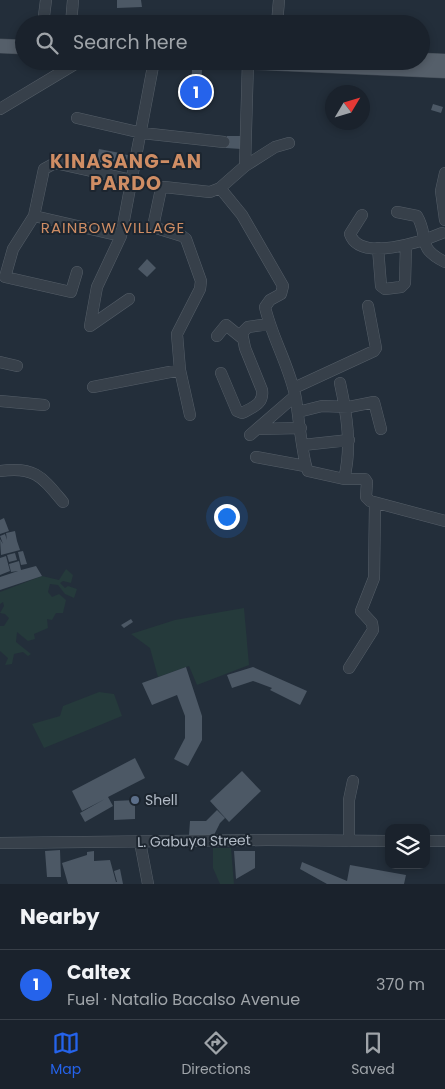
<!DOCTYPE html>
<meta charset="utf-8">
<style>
body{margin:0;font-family:Poppins,sans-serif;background:#272f38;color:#f1f3f6}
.controls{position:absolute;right:15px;bottom:15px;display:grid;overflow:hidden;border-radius:10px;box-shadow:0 2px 8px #0003}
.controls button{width:45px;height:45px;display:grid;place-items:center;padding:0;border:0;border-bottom:1px solid #383f48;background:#1a222c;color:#f1f3f6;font:25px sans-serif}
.compass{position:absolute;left:325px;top:85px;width:45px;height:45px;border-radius:50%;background:#1a222c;box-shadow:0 2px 8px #0003;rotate:52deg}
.you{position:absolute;left:226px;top:516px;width:18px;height:18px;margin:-12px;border:4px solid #fff;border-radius:50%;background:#1a73e8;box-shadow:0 0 0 8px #1a73e833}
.badge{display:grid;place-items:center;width:32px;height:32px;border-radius:50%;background:#2563eb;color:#fff;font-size:16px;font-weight:700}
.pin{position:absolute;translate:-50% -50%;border:2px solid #fff;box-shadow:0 1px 5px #0006}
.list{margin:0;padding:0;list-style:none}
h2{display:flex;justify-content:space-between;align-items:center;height:65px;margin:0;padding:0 20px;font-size:21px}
h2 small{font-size:16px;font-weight:400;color:#9fa4a9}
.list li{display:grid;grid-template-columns:32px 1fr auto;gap:15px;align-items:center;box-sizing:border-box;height:70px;padding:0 20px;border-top:1px solid #383f48}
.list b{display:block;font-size:19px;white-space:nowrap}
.list p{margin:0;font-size:16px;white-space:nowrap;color:#9fa4a9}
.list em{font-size:16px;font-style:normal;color:#9fa4a9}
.icon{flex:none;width:28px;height:28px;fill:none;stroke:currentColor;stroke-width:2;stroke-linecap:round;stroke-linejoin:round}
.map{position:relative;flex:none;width:445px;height:884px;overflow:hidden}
.search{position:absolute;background:#1a222c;box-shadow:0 2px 8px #0003;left:15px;right:15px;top:15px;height:55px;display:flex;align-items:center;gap:12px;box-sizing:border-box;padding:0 18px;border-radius:28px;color:#9fa4a9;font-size:19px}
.sheet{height:135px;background:#1a222c}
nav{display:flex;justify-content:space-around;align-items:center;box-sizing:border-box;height:70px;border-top:1px solid #383f48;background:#1a222c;font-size:14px;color:#9fa4a9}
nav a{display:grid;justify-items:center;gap:2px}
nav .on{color:#2563eb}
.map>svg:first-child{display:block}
.green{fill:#253a3b}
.building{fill:#4c5865}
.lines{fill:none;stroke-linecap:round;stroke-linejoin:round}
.minor-casing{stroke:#555e68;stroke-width:12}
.major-casing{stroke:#404953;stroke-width:15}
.minor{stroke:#37404a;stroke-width:11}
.major{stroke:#555f6a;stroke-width:14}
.service-dot{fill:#5c6f8a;stroke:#1c252f;stroke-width:2}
.labels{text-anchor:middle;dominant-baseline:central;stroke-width:4;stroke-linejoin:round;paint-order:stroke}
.poi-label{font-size:14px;fill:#b2bbc6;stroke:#1c252f;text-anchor:start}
.street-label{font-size:14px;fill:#b2bbc6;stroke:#1c252f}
.neighbourhood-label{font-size:15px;letter-spacing:1px;fill:#cf8d64;stroke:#1c252f}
.district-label{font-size:19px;font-weight:bold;letter-spacing:1px;fill:#cf8d64;stroke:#1c252f}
</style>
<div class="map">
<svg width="445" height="884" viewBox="0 0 445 884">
<rect width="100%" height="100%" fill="#232e3a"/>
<!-- green -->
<path class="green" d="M66,569L73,575L71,583L63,581L60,583L65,588L68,586L77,589L74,598L65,594L58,585L50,584L48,592L52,597L59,594L66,600L63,613H56L52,620L47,619L48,628L34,634L35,639L28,641L17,632L16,642L31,654L28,656L23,652L14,654L12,664L5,665L8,658L0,651V626H4L9,618L5,614L0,613L4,606L3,602L0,604V592L42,576L59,580Z
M244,608L249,665L197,685L189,666L158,677L150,648L131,634L175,620Z
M99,692L114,694L122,716L44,748L32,724L60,716L63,706Z
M213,848H231L234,884H220L213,868Z"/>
<!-- building -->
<path class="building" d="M117,0H141L142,7L117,8Z
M192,69H202L201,101H191Z
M433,104L443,107L441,113L431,110Z
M227,136H242L241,149L226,148Z
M99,149L120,153L118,168L96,163Z
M121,154L128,155L126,167L119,165Z
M147,259L156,268L147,277L138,269Z
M4,518L9,531L0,534V520Z
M15,531L17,541L8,542L17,541L20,550L1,555L0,539L3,544L0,536L5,534L7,540L6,533Z
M23,551L27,564L21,565L18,552Z
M15,553L17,560L9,562L7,555Z
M6,556L10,571L0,575V558Z
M19,561L21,570L36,566L42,576L0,590V577L18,571L11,572L9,564Z
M131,619L133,622L124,628L121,625Z
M186,667L202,716V740L188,766L174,759L185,738V716L177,695L152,705L142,683Z
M253,667L307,691L300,705L270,690L272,688L253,681L232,688L227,675Z
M135,758L145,778L108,797L113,806L85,822L80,813L105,799L82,811L72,791Z
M242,771L261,791L229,822L210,801Z
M135,800V819L114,820V801Z
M217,810L225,818L220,823L213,837L189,835L190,821H206Z
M60,850L61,877H47L45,851Z
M94,851V861L110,860L116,882H117L114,871L120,869L123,884H68L62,863L87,855V852Z
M234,851H255V868L236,879Z
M302,862L347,881L350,865L406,875L404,884H327L300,869Z"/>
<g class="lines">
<defs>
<path id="minor" d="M43,24L46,0
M71,24L73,0
M277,24L279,0
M0,109L80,61
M77,118L142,133L224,142
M245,166L275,147L289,143
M445,173L441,191L445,220
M220,188L242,215L283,286L281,294L270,300L265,307C272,338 290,367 296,399C298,413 303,463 308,471L344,479H365L367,482L366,497L370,501L445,521
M397,212L417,216C430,238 415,247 445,262
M362,215L350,234C360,263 423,241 442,233
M34,216L121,236
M378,248L381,286L385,289L401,287L405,283L406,245
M77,272L71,292L5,277L13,249L34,216L44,169L55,163L132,180
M90,326L97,287L121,236L154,61
M90,326L129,299
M217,336L226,325L242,338
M0,362L17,366
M221,373L237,411L242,413C253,407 264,404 262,390L245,348L242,333L248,327L269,324
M340,383C347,415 352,447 344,479
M93,387L180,370
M294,388L374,351L376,348L368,306
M0,401L44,405
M298,412L322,406L349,407L374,402L381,429
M190,415L180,370L177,334L200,289L201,281L186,239L182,236L156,228L154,222L161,189L164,187L210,192L220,188L245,166L248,61
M257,429L301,428
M250,435L295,396
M303,445L349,440
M256,457L305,466
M0,471C35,466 42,477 63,502
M349,668L373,630L372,623L361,611L374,578L375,503
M349,841V800L353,781
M426,841H445
M140,842L148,884
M0,843L266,840L389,841"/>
<path id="major" d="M0,46L24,47
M421,60L445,61
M223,61L445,71"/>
</defs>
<!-- minor casing -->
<use href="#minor" class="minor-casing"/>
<!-- major casing -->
<use href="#major" class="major-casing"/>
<!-- minor -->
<use href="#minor" class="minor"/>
<!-- major -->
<use href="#major" class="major"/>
</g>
<!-- markers -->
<circle class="service-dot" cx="135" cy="800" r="5"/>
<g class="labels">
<!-- poi labels -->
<g class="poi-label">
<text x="145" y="800">Shell</text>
</g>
<!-- street labels -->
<g class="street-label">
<text transform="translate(194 841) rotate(-1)">L. Gabuya Street</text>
</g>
<!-- neighbourhood labels -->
<g class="neighbourhood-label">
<text x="113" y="227">RAINBOW VILLAGE</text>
</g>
<!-- district labels -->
<g class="district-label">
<text x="126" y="161">KINASANG-AN<tspan x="126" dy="22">PARDO</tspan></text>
</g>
</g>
</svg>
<div class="controls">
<button><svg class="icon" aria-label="layers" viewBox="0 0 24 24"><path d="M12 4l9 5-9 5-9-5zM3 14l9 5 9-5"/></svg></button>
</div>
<svg class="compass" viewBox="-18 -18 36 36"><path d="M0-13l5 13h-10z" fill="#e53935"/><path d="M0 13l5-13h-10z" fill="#9fa4a9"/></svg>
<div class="you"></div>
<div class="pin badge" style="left:196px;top:92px">1</div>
<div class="search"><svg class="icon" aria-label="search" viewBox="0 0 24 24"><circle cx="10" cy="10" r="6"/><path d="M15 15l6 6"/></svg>Search here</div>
</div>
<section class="sheet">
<h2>Nearby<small></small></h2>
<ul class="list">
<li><span class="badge">1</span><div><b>Caltex</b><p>Fuel · Natalio Bacalso Avenue</p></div><em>370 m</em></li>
</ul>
</section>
<nav>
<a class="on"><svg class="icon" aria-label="map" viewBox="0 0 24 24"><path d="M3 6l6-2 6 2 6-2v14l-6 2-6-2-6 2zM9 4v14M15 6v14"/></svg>Map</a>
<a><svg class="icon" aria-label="directions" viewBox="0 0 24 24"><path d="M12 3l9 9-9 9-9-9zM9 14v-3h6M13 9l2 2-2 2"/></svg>Directions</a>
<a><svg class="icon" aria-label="saved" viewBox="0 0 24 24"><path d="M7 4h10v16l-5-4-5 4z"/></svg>Saved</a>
</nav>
